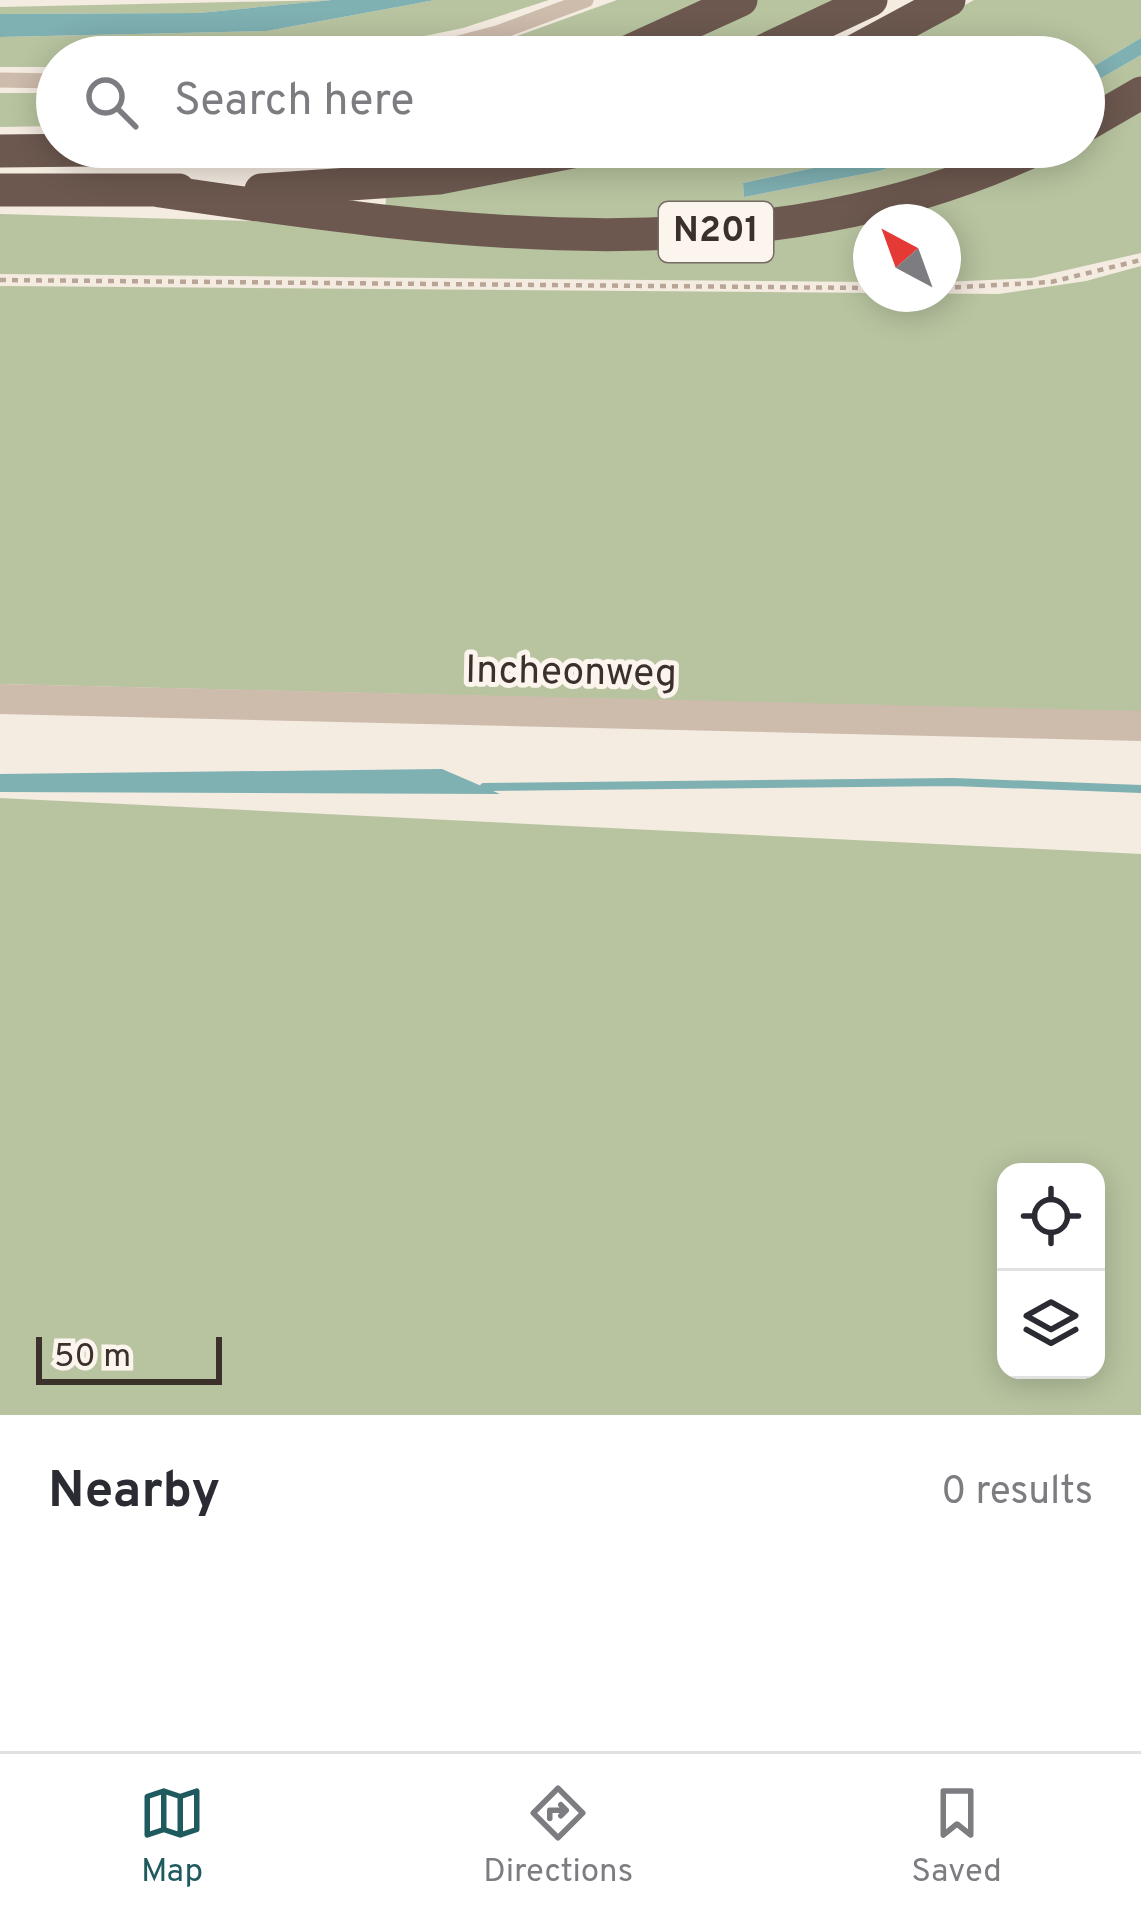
<!DOCTYPE html>
<style>
body{margin:0;font-family:Overpass,sans-serif;background:#f7f7f7;color:#2b2b33}
.controls{position:absolute;right:36px;bottom:36px;display:grid;overflow:hidden;border-radius:24px;box-shadow:0 6px 30px #0003}
.controls button{width:108px;height:108px;display:grid;place-items:center;padding:0;border:0;border-bottom:3px solid #e1e1e2;background:#fff;color:#2b2b33;font:60px sans-serif}
.compass{position:absolute;left:853px;top:204px;width:108px;height:108px;border-radius:50%;background:#fff;box-shadow:0 6px 30px #0003;rotate:319deg}
.scale{position:absolute;left:36px;bottom:30px;width:186px;box-sizing:border-box;padding-left:12px;border:6px solid #3b302b;border-top:0;font-size:33px;line-height:42px;white-space:nowrap;color:#3b302b;-webkit-text-stroke:9px #fbf5ee;paint-order:stroke}
.list{margin:0;padding:0;list-style:none}
h2{display:flex;justify-content:space-between;align-items:center;height:156px;margin:0;padding:0 48px;font-size:51px}
h2 small{font-size:39px;font-weight:400;color:#7c7c81}
.icon{flex:none;width:66px;height:66px;fill:none;stroke:currentColor;stroke-width:2;stroke-linecap:round;stroke-linejoin:round}
.map{position:relative;flex:none;width:1141px;height:1415px;overflow:hidden}
.search{position:absolute;background:#fff;box-shadow:0 6px 30px #0003;left:36px;right:36px;top:36px;height:132px;display:flex;align-items:center;gap:30px;box-sizing:border-box;padding:0 42px;border-radius:66px;color:#7c7c81;font-size:45px}
.sheet{height:336px;background:#fff}
nav{display:flex;justify-content:space-around;align-items:center;box-sizing:border-box;height:168px;border-top:3px solid #e1e1e2;background:#fff;font-size:33px;color:#7c7c81}
nav a{display:grid;justify-items:center;gap:6px}
nav .on{color:#1f5a5e}
.map>svg:first-child{display:block}
.green{fill:#b8c4a0;fill-rule:evenodd}
.water{fill:#7fb0b2}
.lines{fill:none;stroke-linecap:round;stroke-linejoin:round}
.stream{stroke:#7fb0b2;stroke-width:8}
.path{stroke:#b9a596;stroke-width:4.5;stroke-dasharray:6 6;stroke-linecap:butt}
.service{stroke:#cdbbac;stroke-width:15}
.tertiary{stroke:#cdbbac;stroke-width:30}
.trunk{stroke:#6c584f;stroke-width:33}
.labels{text-anchor:middle;dominant-baseline:central;stroke-width:10;stroke-linejoin:round;paint-order:stroke}
.shield{fill:#fbf5ee;stroke:#756b66;stroke-width:3}
.shield-label{font-size:36px;font-weight:bold;fill:#3b302b}
.street-label{font-size:39px;fill:#3b302b;stroke:#fbf5ee}
</style>
<div class="map">
<svg width="1141" height="1415" viewBox="0 0 1141 1415">
<rect width="100%" height="100%" fill="#f4ebe1"/>
<!-- green -->
<path class="green" d="M332,0L199,13L0,14V7Z
M435,0H549L463,28L324,57H57V67H0V37L267,31Z
M617,0H725L594,57H459Z
M756,0H841L710,57H638Z
M974,0H1141V38L1084,72V57H871Z
M1141,55V84L1084,117V88Z
M0,93H57V126L0,127Z
M1141,102V253L1032,278L943,282V222H871V282L0,274V214L252,221L600,243L1017,166L1058,147H1084V134Z
M645,147H911L743,183L744,197L879,171L953,147H1021L964,170L753,221L385,215L386,198L590,162Z
M1141,266V712L0,684V286L999,294L1086,281Z
M0,798L1141,854V1415H0ZM1006,1172H1096V1370H1006Z"/>
<!-- water -->
<path class="water" d="M332,0H435L267,31L0,37V14L199,13Z
M1141,38V55L1084,88V72Z
M911,147H953L879,171L744,197L743,183Z
M442,769L500,794L0,792V774Z"/>
<g class="lines">
<!-- stream -->
<path class="stream" d="M484,787L953,782L1141,789"/>
<!-- path -->
<path class="path" d="M0,280L871,288
M943,288L1051,282L1141,260"/>
<!-- service -->
<path class="service" d="M405,57L497,33L586,0
M0,80L57,81"/>
<!-- tertiary -->
<path class="tertiary" d="M0,699L1141,726"/>
<!-- trunk -->
<path class="trunk" d="M616,57L741,0
M750,57L871,0
M843,57L949,0
M1084,126L1141,93
M0,151L366,147
M0,190H179
M261,190L439,178L598,147
M160,191C453,234 763,279 1041,147"/>
</g>
<g class="labels">
<!-- shield labels -->
<rect class="shield" x="659" y="202" width="114" height="60" rx="9"/>
<g class="shield-label">
<text x="716" y="232">N201</text>
</g>
<!-- street labels -->
<g class="street-label">
<text transform="translate(571 674) rotate(1)">Incheonweg</text>
</g>
</g>
</svg>
<div class="controls">
<button><svg class="icon" aria-label="locate" viewBox="0 0 24 24"><circle cx="12" cy="12" r="6"/><path d="M12 2v4M12 18v4M2 12h4M18 12h4"/></svg></button>
<button><svg class="icon" aria-label="layers" viewBox="0 0 24 24"><path d="M12 4l9 5-9 5-9-5zM3 14l9 5 9-5"/></svg></button>
</div>
<svg class="compass" viewBox="-18 -18 36 36"><path d="M0-13l5 13h-10z" fill="#e53935"/><path d="M0 13l5-13h-10z" fill="#7c7c81"/></svg>
<div class="scale">50 m</div>
<div class="search"><svg class="icon" aria-label="search" viewBox="0 0 24 24"><circle cx="10" cy="10" r="6"/><path d="M15 15l6 6"/></svg>Search here</div>
</div>
<section class="sheet">
<h2>Nearby<small>0 results</small></h2>
<ul class="list">
</ul>
</section>
<nav>
<a class="on"><svg class="icon" aria-label="map" viewBox="0 0 24 24"><path d="M3 6l6-2 6 2 6-2v14l-6 2-6-2-6 2zM9 4v14M15 6v14"/></svg>Map</a>
<a><svg class="icon" aria-label="directions" viewBox="0 0 24 24"><path d="M12 3l9 9-9 9-9-9zM9 14v-3h6M13 9l2 2-2 2"/></svg>Directions</a>
<a><svg class="icon" aria-label="saved" viewBox="0 0 24 24"><path d="M7 4h10v16l-5-4-5 4z"/></svg>Saved</a>
</nav>
